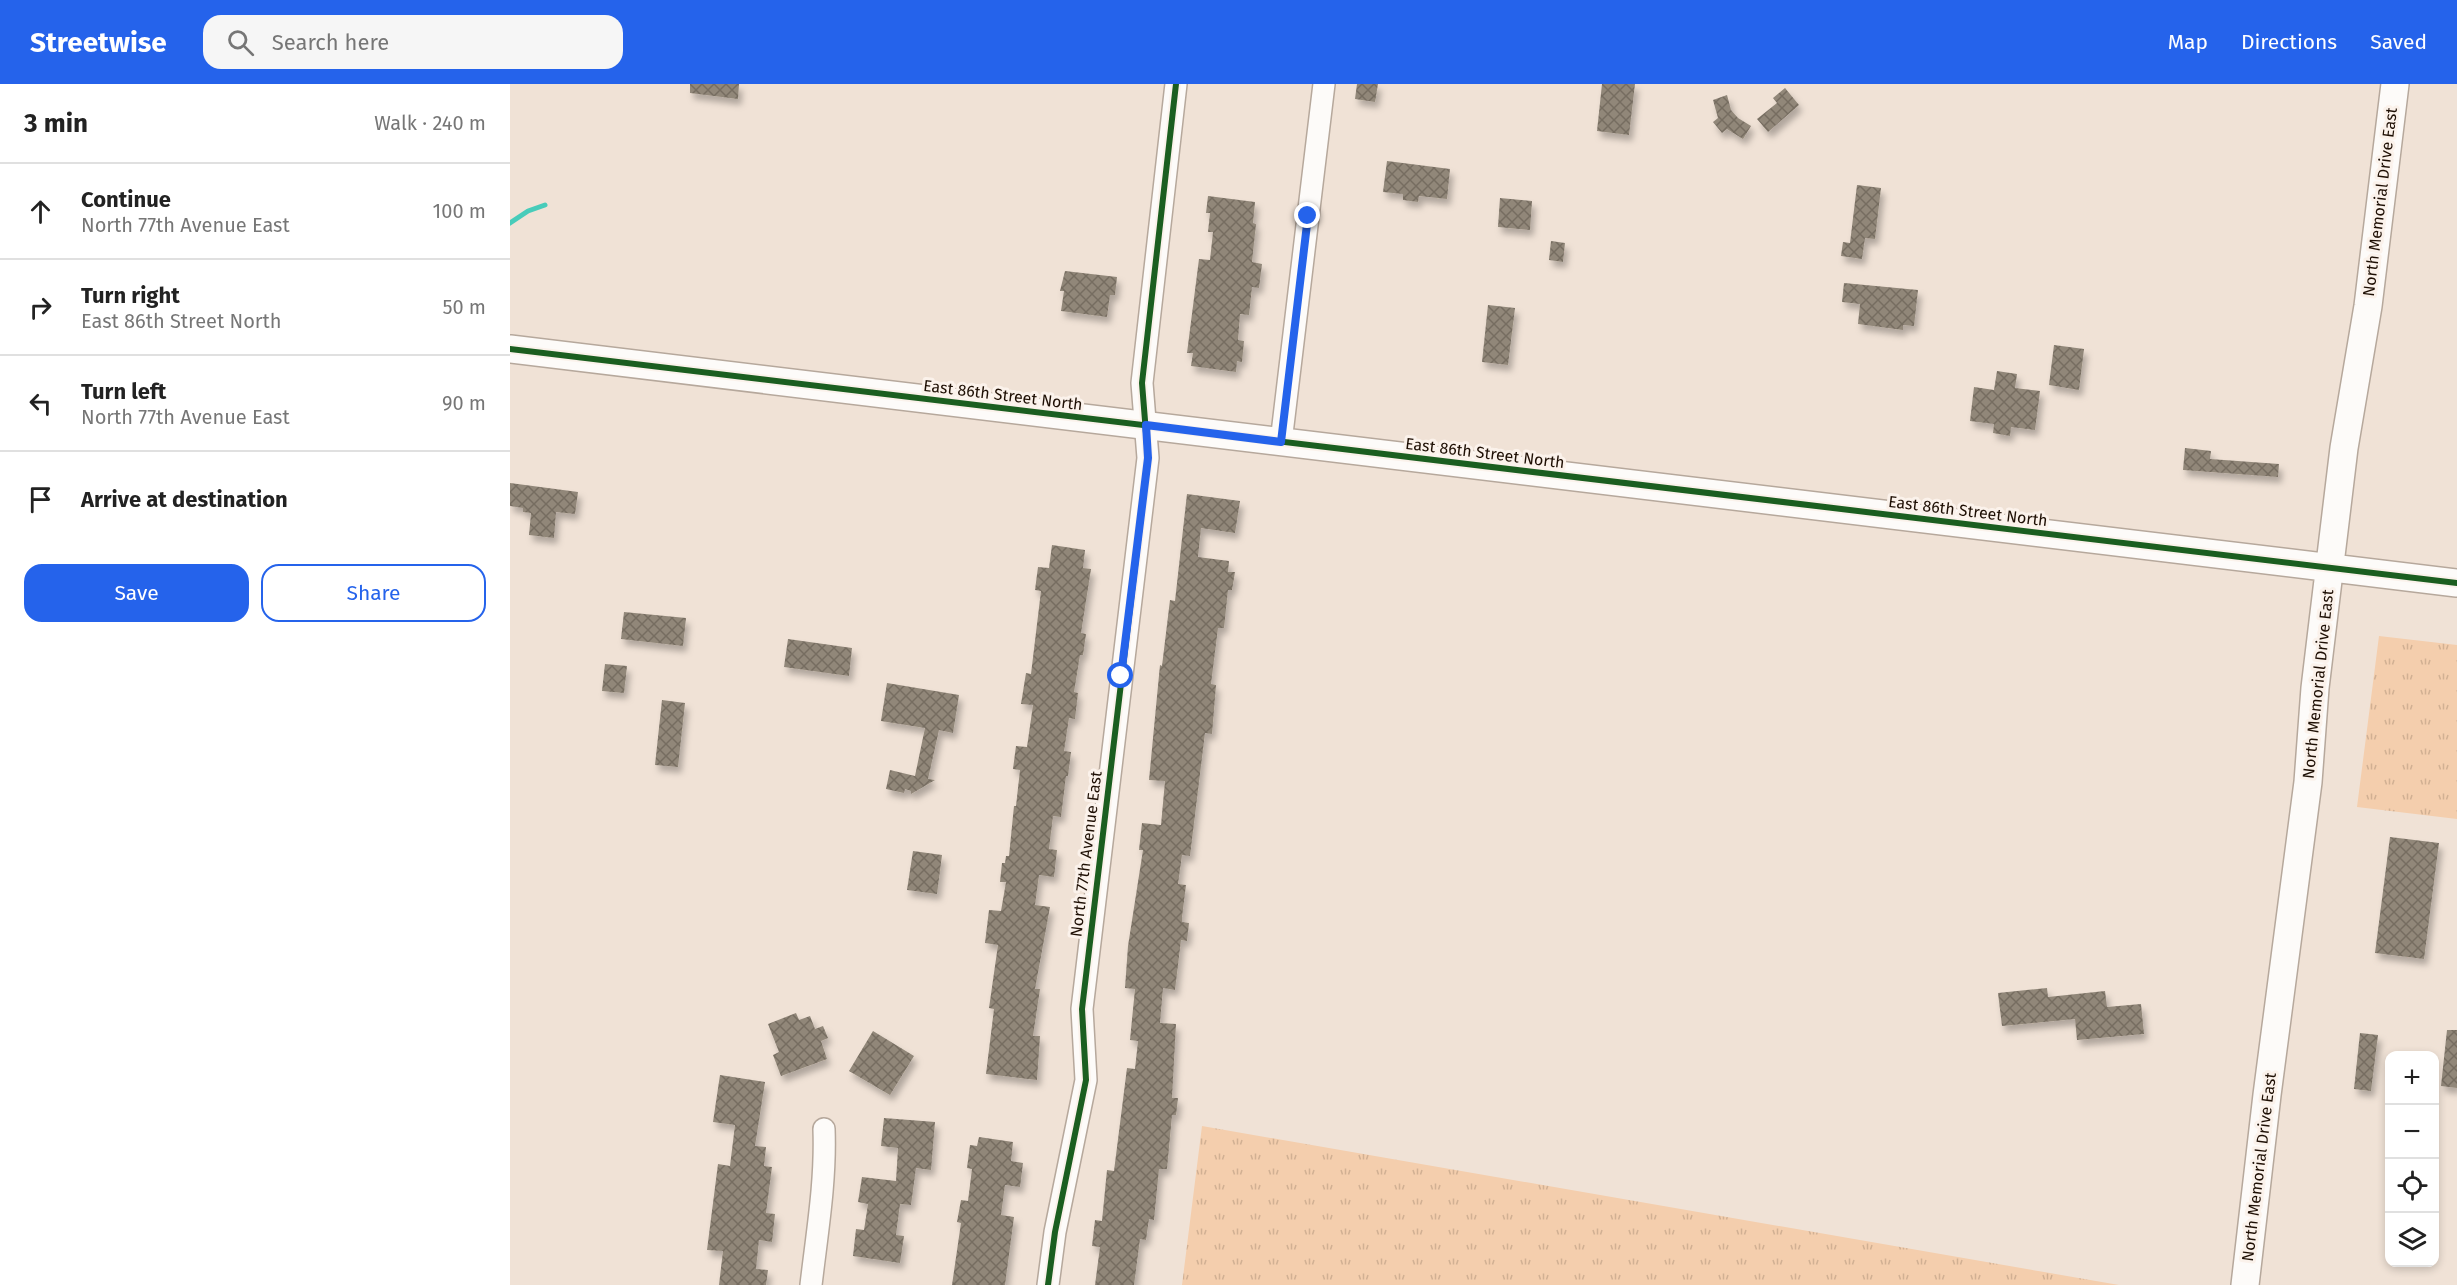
<!DOCTYPE html>
<meta charset="utf-8">
<style>
body{margin:0;font-family:"Fira Sans",sans-serif;background:#f6f6f6;color:#222}
.controls{position:absolute;right:18px;bottom:18px;display:grid;overflow:hidden;border-radius:12px;box-shadow:0 3px 9px #0003}
.controls button{width:54px;height:54px;display:grid;place-items:center;padding:0;border:0;border-bottom:2px solid #e0e0e0;background:#fff;color:#222;font:30px sans-serif}
.stop{position:absolute;width:18px;height:18px;margin:-14px;border:4px solid #2563eb;border-radius:50%;background:#fff}
.stop.end{background:#2563eb;border-color:#fff;box-shadow:0 2px 6px #0008}
.list{margin:0;padding:0;list-style:none}
h2{display:flex;justify-content:space-between;align-items:center;height:78px;margin:0;padding:0 24px;font-size:26px}
h2 small{font-size:20px;font-weight:400;color:#767676}
.list li{display:grid;grid-template-columns:39px 1fr auto;gap:18px;align-items:center;box-sizing:border-box;height:96px;padding:0 24px;border-top:2px solid #e0e0e0}
.list b{display:block;font-size:22px;white-space:nowrap}
.list p{margin:0;font-size:20px;white-space:nowrap;color:#767676}
.list em{font-size:20px;font-style:normal;color:#767676}
.actions{display:flex;gap:12px;padding:18px 24px}
.actions a{flex:1;padding:14px 0;border:2px solid #2563eb;border-radius:18px;text-align:center;font-size:21px;color:#2563eb}
.actions .main{background:#2563eb;color:#fff}
.icon{flex:none;width:33px;height:33px;fill:none;stroke:currentColor;stroke-width:2;stroke-linecap:round;stroke-linejoin:round}
.map{position:relative;flex:none;width:1947px;height:1201px;overflow:hidden}
header{display:flex;align-items:center;gap:36px;box-sizing:border-box;height:84px;padding:0 30px;background:#2563eb;color:#fff}
header strong{font-size:28px}
nav{display:flex;gap:33px;margin-inline-start:auto;font-size:21px}
.search{width:420px;height:54px;background:#f6f6f6;display:flex;align-items:center;gap:15px;box-sizing:border-box;padding:0 21px;border-radius:18px;color:#767676;font-size:22px}
main{display:flex}
aside{flex:1;background:#fff}
.map>svg:first-child{display:block}
.grass{fill:url(#grass-tufts)}
.lines{fill:none;stroke-linecap:round;stroke-linejoin:round}
.stream{stroke:#48ccba;stroke-width:5}
.building{fill:url(#building-cross-hatch);filter:url(#shadow)}
.minor-casing{stroke:#b6a89c;stroke-width:24}
.tertiary-casing{stroke:#b6a89c;stroke-width:30}
.minor{stroke:#fdfbf9;stroke-width:21}
.tertiary{stroke:#fdfbf9;stroke-width:27}
.cycleway-casing{stroke:#fbf2eb;stroke-width:10}
.cycleway{stroke:#1b5e20;stroke-width:6}
.route{stroke:#2563eb;stroke-width:8}
.labels{text-anchor:middle;dominant-baseline:central;stroke-width:6;stroke-linejoin:round;paint-order:stroke}
.street-label{font-size:16px;fill:#1e0f04;stroke:#fbf2eb}
</style>
<header>
<strong>Streetwise</strong>
<div class="search"><svg class="icon" aria-label="search" viewBox="0 0 24 24"><circle cx="10" cy="10" r="6"/><path d="M15 15l6 6"/></svg>Search here</div>
<nav><a>Map</a><a>Directions</a><a>Saved</a></nav>
</header>
<main>
<aside>
<h2>3 min<small>Walk · 240 m</small></h2>
<ul class="list">
<li><svg class="icon" aria-label="ahead" viewBox="0 0 24 24"><path d="M12 20V5M6 11l6-6 6 6"/></svg><div><b>Continue</b><p>North 77th Avenue East</p></div><em>100 m</em></li>
<li><svg class="icon" aria-label="right" viewBox="0 0 24 24"><path d="M7 20v-9h11M14 6l5 5-5 5"/></svg><div><b>Turn right</b><p>East 86th Street North</p></div><em>50 m</em></li>
<li><svg class="icon" aria-label="left" viewBox="0 0 24 24"><path d="M17 20v-9H6M10 6l-5 5 5 5"/></svg><div><b>Turn left</b><p>North 77th Avenue East</p></div><em>90 m</em></li>
<li><svg class="icon" aria-label="arrive" viewBox="0 0 24 24"><path d="M6 21V4h12l-3 4 3 4H6"/></svg><div><b>Arrive at destination</b></div></li>
</ul>
<div class="actions"><a class="main">Save</a><a>Share</a></div>
</aside>
<div class="map">
<svg width="1947" height="1201" viewBox="0 0 1947 1201">
<defs>
<pattern id="grass-tufts" width="24" height="20" patternUnits="userSpaceOnUse" patternTransform="scale(1.5)"><rect width="24" height="20" fill="#f4cead"/><path d="M3 7l-1-3M5 7V3M7 7l1-3M15 17l-1-3M17 17v-4M19 17l1-3" fill="none" stroke="#d1b093"/></pattern>
<pattern id="building-cross-hatch" width="8" height="8" patternUnits="userSpaceOnUse" patternTransform="scale(1.5)"><rect width="8" height="8" fill="#918779"/><path d="M0 0l8 8M0 8l8-8" fill="none" stroke="#766d61"/></pattern>
<filter id="shadow"><feDropShadow dx="3.5" dy="6" stdDeviation="3" flood-color="#0004"/></filter>
</defs>
<rect width="100%" height="100%" fill="#f0e2d6"/>
<!-- grass -->
<path class="grass" d="M1869,552L1947,561V735L1847,723Z
M692,1042L1609,1201H672Z"/>
<g class="lines">
<!-- stream -->
<path class="stream" d="M0,139L18,127L35,121"/>
</g>
<!-- building -->
<path class="building" d="M180,0H229L228,15L180,9Z
M847,0H868L865,18L845,15Z
M1092,0H1125L1119,51L1087,47Z
M1275,4L1289,21L1258,48L1247,35L1267,19L1263,14Z
M1217,11L1221,26L1228,34L1241,42L1233,55L1217,45L1212,49L1203,38L1208,34L1203,16Z
M877,77L940,85L937,115L909,112L908,118L893,116V110L873,108Z
M1347,101L1371,104L1365,155L1355,154L1352,175L1331,172L1333,158L1340,159Z
M698,112L745,118L743,139L746,140L742,178L752,180L749,204L742,203L739,231L730,230L728,256L734,257L732,278L727,277L726,288L681,282L683,269H677L689,175L700,176L703,148H698L700,129H696Z
M990,114L1022,117L1020,146L988,143Z
M1041,157L1055,159L1053,178L1039,176Z
M555,187L607,193L605,211H600L597,233L551,227L554,207H550Z
M1334,199L1408,206L1404,242L1393,241V246L1348,240L1350,220L1332,218Z
M978,221L1005,224L998,281L972,278Z
M1544,261L1574,265L1569,306L1539,301Z
M1487,287L1507,290L1505,304L1530,307L1525,346L1501,343L1500,352L1483,349L1484,340L1460,337L1464,303L1484,306Z
M1675,364L1701,367L1700,375L1769,380L1768,393L1673,386Z
M0,399L68,408L65,430L46,428L44,454L19,451L21,429L13,428V424L0,422Z
M677,410L730,417L725,449L691,444L688,473L719,477L718,488H725L722,506H718L714,544H708L701,600L706,601L702,650L695,649L680,772L672,771L668,800L676,801L672,833V838L679,839L677,857L671,856L665,906L653,904L650,939L666,940L662,1014H668L666,1031H662L657,1085H649L644,1136L639,1135L636,1156L630,1155L624,1201H585L590,1163L582,1162L585,1136L592,1137L597,1086L604,1087L617,984L625,985L628,957L620,956L625,905L615,904L618,862L633,766H629L632,739L651,741L655,697L639,696L650,581L652,582L660,516L665,517Z
M542,461L575,466L573,484L581,485L571,549L576,550L573,571H570L564,608L568,609L565,635L559,634L554,667L561,668L558,692H556L551,733L543,732L539,765L547,766L544,793L529,791L525,821L540,823L525,905H530L523,952H530L527,996L476,990L484,925L479,924L488,861L475,859L479,826L491,827L496,798H490L492,779H495L496,772H499L504,722H506L510,686L503,685L506,662L517,663L523,621L511,620L516,589L521,590L531,507L525,506L528,483L539,484Z
M114,528L176,534L173,562L111,555Z
M278,555L342,564L339,592L274,583Z
M95,580L117,582L114,609L92,607Z
M377,599L449,611L443,649L429,646L418,695L425,696L401,710V707L395,705L394,709L376,705L380,686L405,692L415,644L371,637Z
M152,616L175,619L168,683L145,681Z
M1880,753L1929,759L1914,875L1865,869Z
M403,767L432,771L427,810L397,806Z
M1537,904L1538,913L1595,907L1597,923L1631,920L1634,950L1567,956L1565,935L1492,942L1488,909Z
M286,929L289,936L300,932L305,945L313,942L318,954L311,957L317,975L271,992L263,971L269,968L258,940Z
M1937,946H1947V1004L1931,1002Z
M363,947L404,972L380,1011L339,987Z
M1850,949L1868,951L1861,1007L1844,1005Z
M210,991L255,998L245,1062L256,1063L254,1082L262,1083L256,1129L265,1130L262,1158L249,1156L246,1185L258,1186L256,1201H209L213,1167L197,1166L208,1080L220,1082L225,1041L203,1038Z
M374,1034L425,1038L421,1086L406,1084L401,1121L390,1120L386,1151L394,1152L390,1179L343,1172L346,1145L354,1146L358,1120L348,1118L352,1093L386,1097L388,1064L371,1062Z
M469,1053L503,1058L501,1077L513,1079L510,1103L495,1101L491,1131L504,1133L495,1201H442L451,1139L447,1138L451,1116L458,1117L462,1085L457,1084L460,1061L467,1062Z"/>
<g class="lines">
<defs>
<path id="minor" d="M771,358L814,0
M301,1201C307,1149 316,1097 314,1045
M538,1201L545,1148L576,996L572,925L638,374L632,299L666,0"/>
<path id="tertiary" d="M0,265L1947,499
M1735,1201L1757,1011L1798,698L1805,604L1834,364L1858,222L1885,0"/>
</defs>
<!-- minor casing -->
<use href="#minor" class="minor-casing"/>
<!-- tertiary casing -->
<use href="#tertiary" class="tertiary-casing"/>
<!-- minor -->
<use href="#minor" class="minor"/>
<!-- tertiary -->
<use href="#tertiary" class="tertiary"/>
<defs>
<path id="cycleway" d="M0,265L1947,499
M538,1201L545,1148L576,996L572,925L638,374L632,299L666,0"/>
</defs>
<!-- cycleway casing -->
<use href="#cycleway" class="cycleway-casing"/>
<!-- cycleway -->
<use href="#cycleway" class="cycleway"/>
</g>
<g class="lines">
<!-- route -->
<path class="route" d="M611,592L638,374L636,341L771,358L798,132"/>
</g>
<g class="labels">
<!-- street labels -->
<g class="street-label">
<text transform="translate(1870 118) rotate(-83)">North Memorial Drive East</text>
<text transform="translate(493 311) rotate(7)">East 86th Street North</text>
<text transform="translate(975 369) rotate(7)">East 86th Street North</text>
<text transform="translate(1458 427) rotate(7)">East 86th Street North</text>
<text transform="translate(1808 600) rotate(-84)">North Memorial Drive East</text>
<text transform="translate(576 770) rotate(-83)">North 77th Avenue East</text>
<text transform="translate(1749 1083) rotate(-83)">North Memorial Drive East</text>
</g>
</g>
</svg>
<div class="controls">
<button>+</button>
<button>−</button>
<button><svg class="icon" aria-label="locate" viewBox="0 0 24 24"><circle cx="12" cy="12" r="6"/><path d="M12 2v4M12 18v4M2 12h4M18 12h4"/></svg></button>
<button><svg class="icon" aria-label="layers" viewBox="0 0 24 24"><path d="M12 4l9 5-9 5-9-5zM3 14l9 5 9-5"/></svg></button>
</div>
<div class="stop" style="left:611px;top:592px"></div>
<div class="stop end" style="left:798px;top:132px"></div>
</div>
</main>
